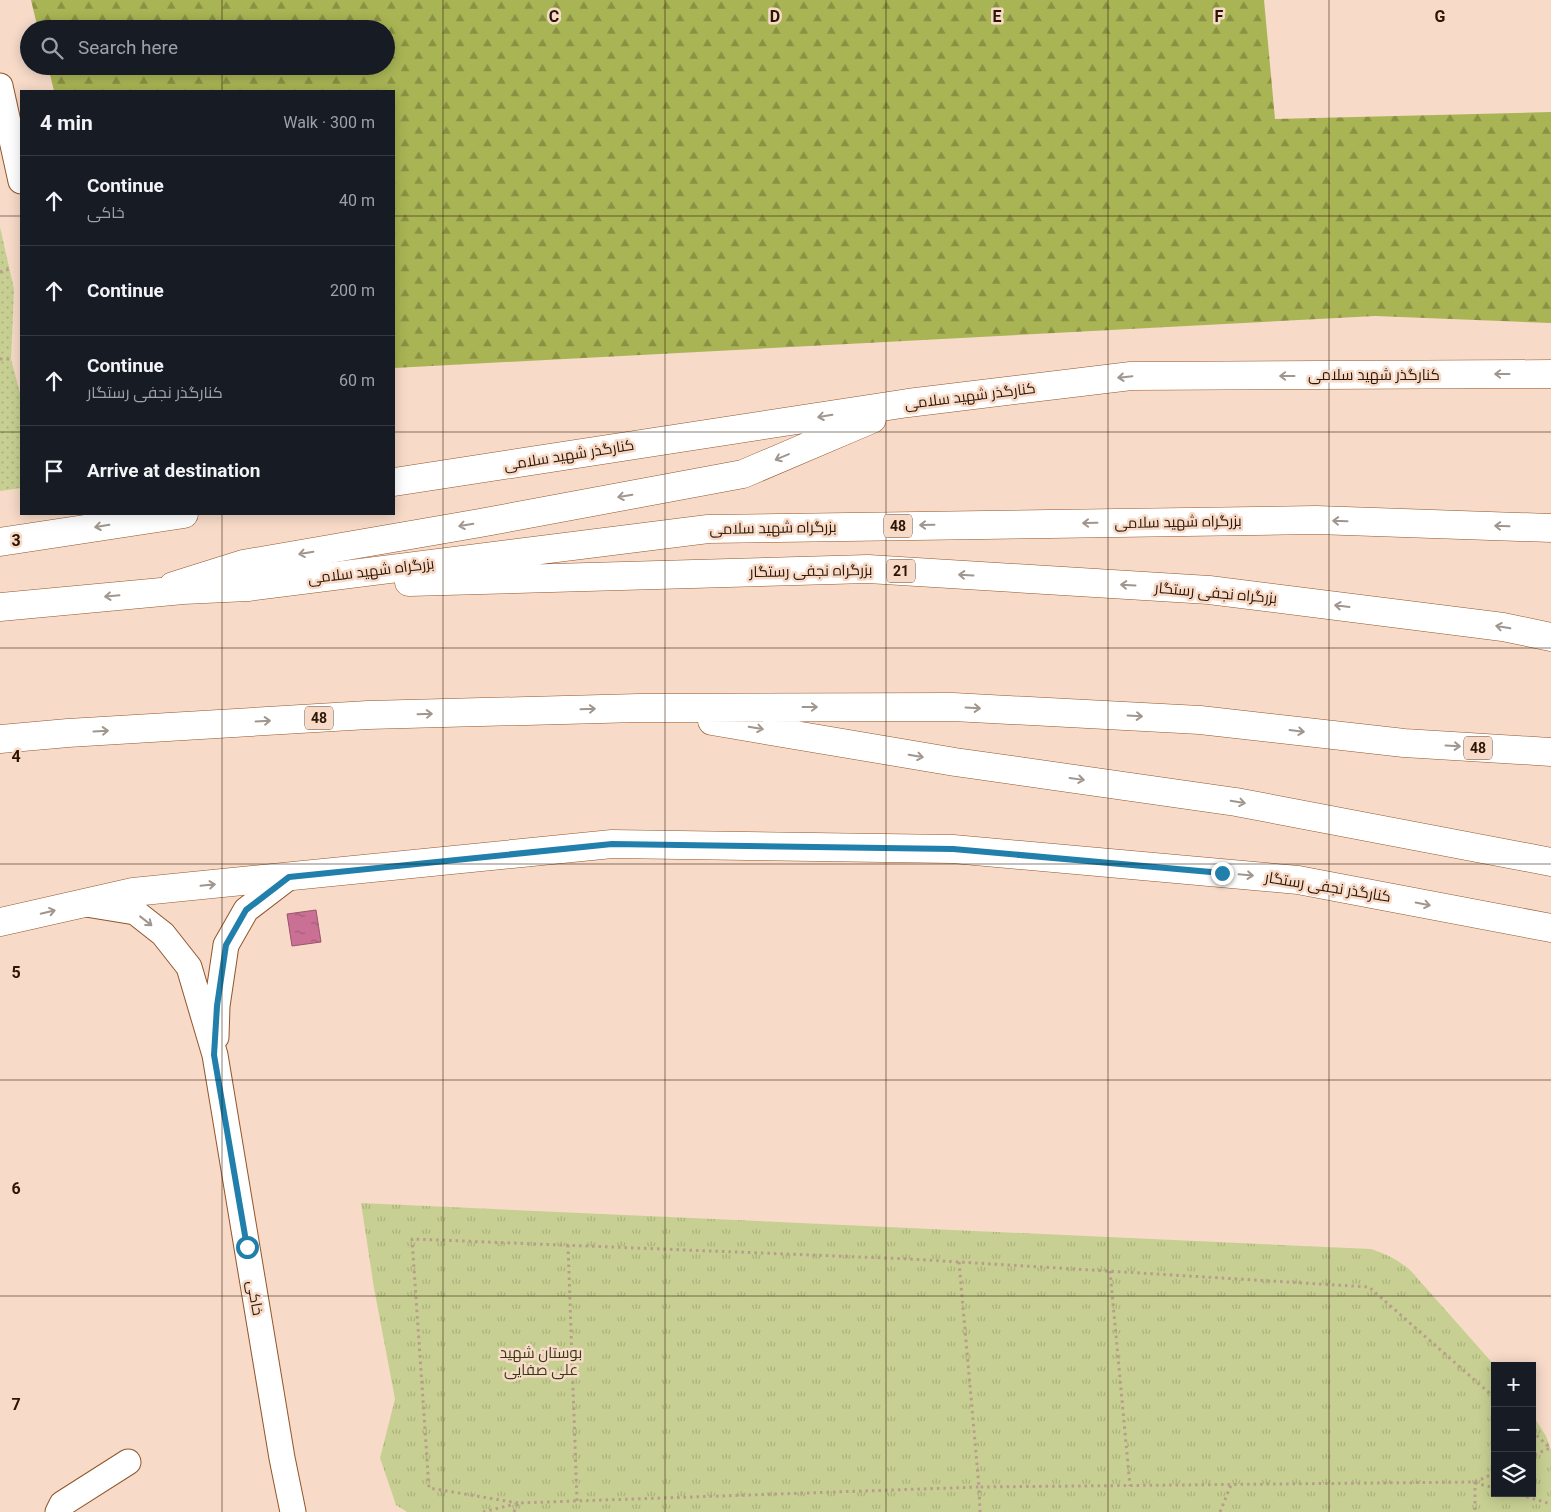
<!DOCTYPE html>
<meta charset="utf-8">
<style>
body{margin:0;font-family:Roboto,Cairo,sans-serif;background:#242831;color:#f1f3f6}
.controls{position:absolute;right:15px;bottom:15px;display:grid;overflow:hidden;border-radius:0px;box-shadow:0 2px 12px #0003}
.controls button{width:45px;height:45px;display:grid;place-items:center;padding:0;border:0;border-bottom:1px solid #363941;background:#171b24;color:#f1f3f6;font:25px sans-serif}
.stop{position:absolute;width:15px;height:15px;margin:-11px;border:4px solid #217fac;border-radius:50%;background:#fff}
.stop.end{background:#217fac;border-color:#fff;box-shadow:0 1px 5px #0008}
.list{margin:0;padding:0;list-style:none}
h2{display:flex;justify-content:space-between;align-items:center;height:65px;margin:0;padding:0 20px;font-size:21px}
h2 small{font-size:16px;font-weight:400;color:#9ea1a6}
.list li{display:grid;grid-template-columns:32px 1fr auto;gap:15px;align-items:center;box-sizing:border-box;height:90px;padding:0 20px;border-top:1px solid #363941}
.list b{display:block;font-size:19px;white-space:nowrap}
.list p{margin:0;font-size:16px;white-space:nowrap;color:#9ea1a6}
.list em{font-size:16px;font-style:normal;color:#9ea1a6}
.icon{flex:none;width:28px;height:28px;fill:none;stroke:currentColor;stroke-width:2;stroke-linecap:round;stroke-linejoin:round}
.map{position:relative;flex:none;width:1551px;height:1512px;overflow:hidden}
.search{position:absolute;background:#171b24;box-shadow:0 2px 12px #0003;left:20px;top:20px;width:375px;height:55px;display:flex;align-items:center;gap:12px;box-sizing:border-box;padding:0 18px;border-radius:28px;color:#9ea1a6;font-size:19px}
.panel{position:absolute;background:#171b24;box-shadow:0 2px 12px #0003;left:20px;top:90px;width:375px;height:425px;border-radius:0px}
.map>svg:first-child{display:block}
.grass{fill:url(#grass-dots)}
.forest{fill:url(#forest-firs)}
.park{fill:url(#park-tufts)}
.water{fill:url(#water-ripples);stroke:#9b5569}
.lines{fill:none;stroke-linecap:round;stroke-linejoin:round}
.street-casing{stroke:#925629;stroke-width:27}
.primary-casing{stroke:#925629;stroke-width:29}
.highway-casing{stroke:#925629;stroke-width:29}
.path{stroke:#b89d8b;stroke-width:3;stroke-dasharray:2.5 4;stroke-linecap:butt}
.street{stroke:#fff;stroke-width:25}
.primary{stroke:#fff;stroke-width:28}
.highway{stroke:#fff;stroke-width:28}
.oneway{stroke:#a0968e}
.route{stroke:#217fac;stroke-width:6}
.grid{fill:none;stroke:#2d1503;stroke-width:1;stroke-opacity:0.55}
.labels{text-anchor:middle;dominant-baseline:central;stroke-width:5;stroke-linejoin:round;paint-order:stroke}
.shield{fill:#f7dac8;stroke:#6a503e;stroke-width:1}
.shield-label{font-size:14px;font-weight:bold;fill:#2d1503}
.street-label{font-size:15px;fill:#2d1503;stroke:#f7dac8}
.park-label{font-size:15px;fill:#383c14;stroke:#f7dac8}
.grid-label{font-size:16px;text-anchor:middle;font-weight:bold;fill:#2d1503;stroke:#f7dac8;stroke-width:5;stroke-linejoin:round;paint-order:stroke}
</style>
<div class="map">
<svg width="1551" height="1512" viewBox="0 0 1551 1512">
<defs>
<pattern id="grass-dots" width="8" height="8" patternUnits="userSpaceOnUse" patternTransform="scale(1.25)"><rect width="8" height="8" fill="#c7d092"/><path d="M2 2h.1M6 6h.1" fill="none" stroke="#abb27c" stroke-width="1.8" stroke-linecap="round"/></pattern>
<pattern id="forest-firs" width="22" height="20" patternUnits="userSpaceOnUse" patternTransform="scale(1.25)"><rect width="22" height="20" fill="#a9b454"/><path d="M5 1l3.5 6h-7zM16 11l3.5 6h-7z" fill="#8a9143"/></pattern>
<pattern id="park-tufts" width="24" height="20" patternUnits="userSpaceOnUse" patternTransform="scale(1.25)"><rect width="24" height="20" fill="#c7d092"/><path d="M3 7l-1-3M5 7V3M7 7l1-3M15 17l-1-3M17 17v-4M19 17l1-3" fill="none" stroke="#abb27c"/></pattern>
<pattern id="water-ripples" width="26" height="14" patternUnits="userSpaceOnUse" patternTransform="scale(1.25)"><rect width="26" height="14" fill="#ca7095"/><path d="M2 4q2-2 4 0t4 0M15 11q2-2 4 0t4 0" fill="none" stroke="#a45b77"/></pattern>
</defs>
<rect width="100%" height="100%" fill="#f7dac8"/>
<!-- grass -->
<path class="grass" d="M0,227L14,289L11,359L21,397V488L0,491Z"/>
<!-- forest -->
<path class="forest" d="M31,0H1264L1275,119L1551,112V323L1375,316L394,368V91H54L48,66H386V29H38Z"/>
<!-- park -->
<path class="park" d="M361,1203L1371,1249C1386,1254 1399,1260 1411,1271L1495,1366V1493H1532V1414L1546,1436L1551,1450V1512H407L396,1505L380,1458L395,1399L374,1288Z"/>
<!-- water -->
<path class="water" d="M316,910L321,942L292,946L287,914Z"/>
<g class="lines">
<defs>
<path id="street" d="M0,86L21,181
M86,904L135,912L163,934L189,967L215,1055L282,1458L293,1512
M216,1037L217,1006L226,945L246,910L289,877
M58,1512L62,1504L128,1462"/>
<path id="primary" d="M394,482L908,403L1131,376L1551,374
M0,542L184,514
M173,586L243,564L480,523L743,474L872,419
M0,922L133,892L612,844L953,849L1298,880L1551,928"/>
<path id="highway" d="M409,582L868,569L1209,590L1503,627L1551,637
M0,607L183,590L248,587L708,529L1316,520L1551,528
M712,721L955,762L1236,802L1551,862
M0,739L68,733L368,715L639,708L953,707L1200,720L1404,743L1551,752"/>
</defs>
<!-- street casing -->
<use href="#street" class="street-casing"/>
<!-- primary casing -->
<use href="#primary" class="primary-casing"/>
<!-- highway casing -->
<use href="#highway" class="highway-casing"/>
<!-- path -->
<path class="path" d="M0,272L10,269
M0,359H11
M568,1245L577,1501
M959,1262L979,1487L1475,1482V1512
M1110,1271L1130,1486
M1532,1431L1550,1448L1532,1456
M1475,1482L1495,1473
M1475,1483L1495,1488
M1514,1493L1551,1504
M518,1503L429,1488L412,1239L910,1259L1369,1287L1495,1398
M483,1512L515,1504
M514,1512L518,1503L979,1487L980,1512
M1220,1512L1231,1485"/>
<!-- street -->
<use href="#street" class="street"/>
<!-- primary -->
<use href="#primary" class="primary"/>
<!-- highway -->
<use href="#highway" class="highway"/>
</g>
<!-- one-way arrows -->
<defs><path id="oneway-shaft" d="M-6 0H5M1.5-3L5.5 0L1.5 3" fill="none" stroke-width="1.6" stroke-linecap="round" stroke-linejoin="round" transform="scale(1.25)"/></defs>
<g class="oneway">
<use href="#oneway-shaft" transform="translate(1502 374) rotate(180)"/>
<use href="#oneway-shaft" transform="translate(1287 376) rotate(180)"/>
<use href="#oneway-shaft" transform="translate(1125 377) rotate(174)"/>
<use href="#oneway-shaft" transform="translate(825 416) rotate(171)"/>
<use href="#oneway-shaft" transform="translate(782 457) rotate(157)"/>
<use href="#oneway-shaft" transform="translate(625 496) rotate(170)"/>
<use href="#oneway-shaft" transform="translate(1340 521) rotate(-178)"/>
<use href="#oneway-shaft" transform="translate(1090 523) rotate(179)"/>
<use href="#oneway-shaft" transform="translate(466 525) rotate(170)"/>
<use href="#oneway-shaft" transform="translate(927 525) rotate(179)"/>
<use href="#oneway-shaft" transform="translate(102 526) rotate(171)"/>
<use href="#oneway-shaft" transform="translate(1502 526) rotate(-178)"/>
<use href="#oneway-shaft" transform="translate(306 553) rotate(170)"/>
<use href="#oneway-shaft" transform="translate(966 575) rotate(-177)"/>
<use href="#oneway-shaft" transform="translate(1128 585) rotate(-177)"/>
<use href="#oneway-shaft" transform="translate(112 596) rotate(175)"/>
<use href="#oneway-shaft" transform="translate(1342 606) rotate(-173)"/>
<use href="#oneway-shaft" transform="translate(1503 627) rotate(-170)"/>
<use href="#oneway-shaft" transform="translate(810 707)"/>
<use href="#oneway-shaft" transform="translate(973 708) rotate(3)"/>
<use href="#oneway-shaft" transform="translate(588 709) rotate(-2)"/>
<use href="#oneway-shaft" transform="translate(425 714) rotate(-2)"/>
<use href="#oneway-shaft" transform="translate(1135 716) rotate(3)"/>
<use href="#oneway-shaft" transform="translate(263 721) rotate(-3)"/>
<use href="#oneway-shaft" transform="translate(756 728) rotate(10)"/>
<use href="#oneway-shaft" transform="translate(101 731) rotate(-3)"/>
<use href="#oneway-shaft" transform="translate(1297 731) rotate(7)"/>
<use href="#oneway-shaft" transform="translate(1453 746) rotate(3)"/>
<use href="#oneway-shaft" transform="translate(916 756) rotate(10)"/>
<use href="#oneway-shaft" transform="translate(1077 779) rotate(8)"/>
<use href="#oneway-shaft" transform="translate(1238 802) rotate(10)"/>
<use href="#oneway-shaft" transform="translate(1246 875) rotate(5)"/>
<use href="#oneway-shaft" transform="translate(208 885) rotate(-6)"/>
<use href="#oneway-shaft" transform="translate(1423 904) rotate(11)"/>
<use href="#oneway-shaft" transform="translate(48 912) rotate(-13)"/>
<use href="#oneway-shaft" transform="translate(146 921) rotate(38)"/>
</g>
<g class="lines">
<!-- route -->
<path class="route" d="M247,1247L214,1055L217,1006L226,945L246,910L289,877L612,844L953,849L1222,873"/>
</g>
<!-- grid -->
<path class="grid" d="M222,0V29M443,0V1512M665,0V1512M886,0V1512M1108,0V1512M1329,0V1512M222,66V91M0,216H21M394,216H1551M0,432H21M394,432H1551M222,514V1512M0,648H1551M0,864H1551M0,1080H1551M0,1296H1551"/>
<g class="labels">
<!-- shield labels -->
<g class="shield">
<rect x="884" y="514.5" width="28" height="23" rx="4"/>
<rect x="887" y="559.5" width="28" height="23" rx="4"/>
<rect x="305" y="706.5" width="28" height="23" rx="4"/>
<rect x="1464" y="736.5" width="28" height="23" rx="4"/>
</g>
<g class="shield-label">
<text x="898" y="526">48</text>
<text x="901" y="571">21</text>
<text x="319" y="718">48</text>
<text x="1478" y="748">48</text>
</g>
<!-- street labels -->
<g class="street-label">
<text x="1374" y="375">کنارگذر شهید سلامی</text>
<text transform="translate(970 396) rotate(-7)">کنارگذر شهید سلامی</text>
<text transform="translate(569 455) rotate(-9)">کنارگذر شهید سلامی</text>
<text transform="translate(1178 522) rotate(-1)">بزرگراه شهید سلامی</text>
<text transform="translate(773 528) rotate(-1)">بزرگراه شهید سلامی</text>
<text transform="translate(371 571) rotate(-7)">بزرگراه شهید سلامی</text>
<text transform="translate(811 571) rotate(-1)">بزرگراه نجفی رستگار</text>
<text transform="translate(1216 593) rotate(5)">بزرگراه نجفی رستگار</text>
<text transform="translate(1328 887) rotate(9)">کنارگذر نجفی رستگار</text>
<text transform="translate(255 1298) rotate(80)">خاکی</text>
</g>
<!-- park labels -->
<g class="park-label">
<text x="541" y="1353">بوستان شهید<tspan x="541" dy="17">علی صفایی</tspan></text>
</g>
</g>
<g class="grid-label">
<text x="554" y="22">C</text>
<text x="775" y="22">D</text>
<text x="997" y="22">E</text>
<text x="1219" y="22">F</text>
<text x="1440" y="22">G</text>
<text x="16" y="546">3</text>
<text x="16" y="762">4</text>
<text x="16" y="978">5</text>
<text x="16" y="1194">6</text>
<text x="16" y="1410">7</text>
</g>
</svg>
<div class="controls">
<button>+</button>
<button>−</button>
<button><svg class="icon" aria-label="layers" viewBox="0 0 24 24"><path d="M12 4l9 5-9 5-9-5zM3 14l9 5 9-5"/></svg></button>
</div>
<div class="stop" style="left:247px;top:1247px"></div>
<div class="stop end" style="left:1222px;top:873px"></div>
<div class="search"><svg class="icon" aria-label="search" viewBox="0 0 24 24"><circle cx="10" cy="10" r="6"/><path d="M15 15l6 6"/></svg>Search here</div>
<section class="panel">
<h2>4 min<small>Walk · 300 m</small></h2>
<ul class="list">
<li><svg class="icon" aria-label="ahead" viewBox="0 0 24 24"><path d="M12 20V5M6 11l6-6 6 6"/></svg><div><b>Continue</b><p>خاکی</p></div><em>40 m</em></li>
<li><svg class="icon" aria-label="ahead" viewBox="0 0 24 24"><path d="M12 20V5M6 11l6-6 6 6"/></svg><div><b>Continue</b></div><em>200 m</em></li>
<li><svg class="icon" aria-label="ahead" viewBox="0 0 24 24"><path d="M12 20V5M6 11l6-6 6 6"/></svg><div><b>Continue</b><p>کنارگذر نجفی رستگار</p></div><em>60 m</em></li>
<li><svg class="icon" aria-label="arrive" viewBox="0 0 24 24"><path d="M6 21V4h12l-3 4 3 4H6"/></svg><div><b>Arrive at destination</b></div></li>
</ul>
</section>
</div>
